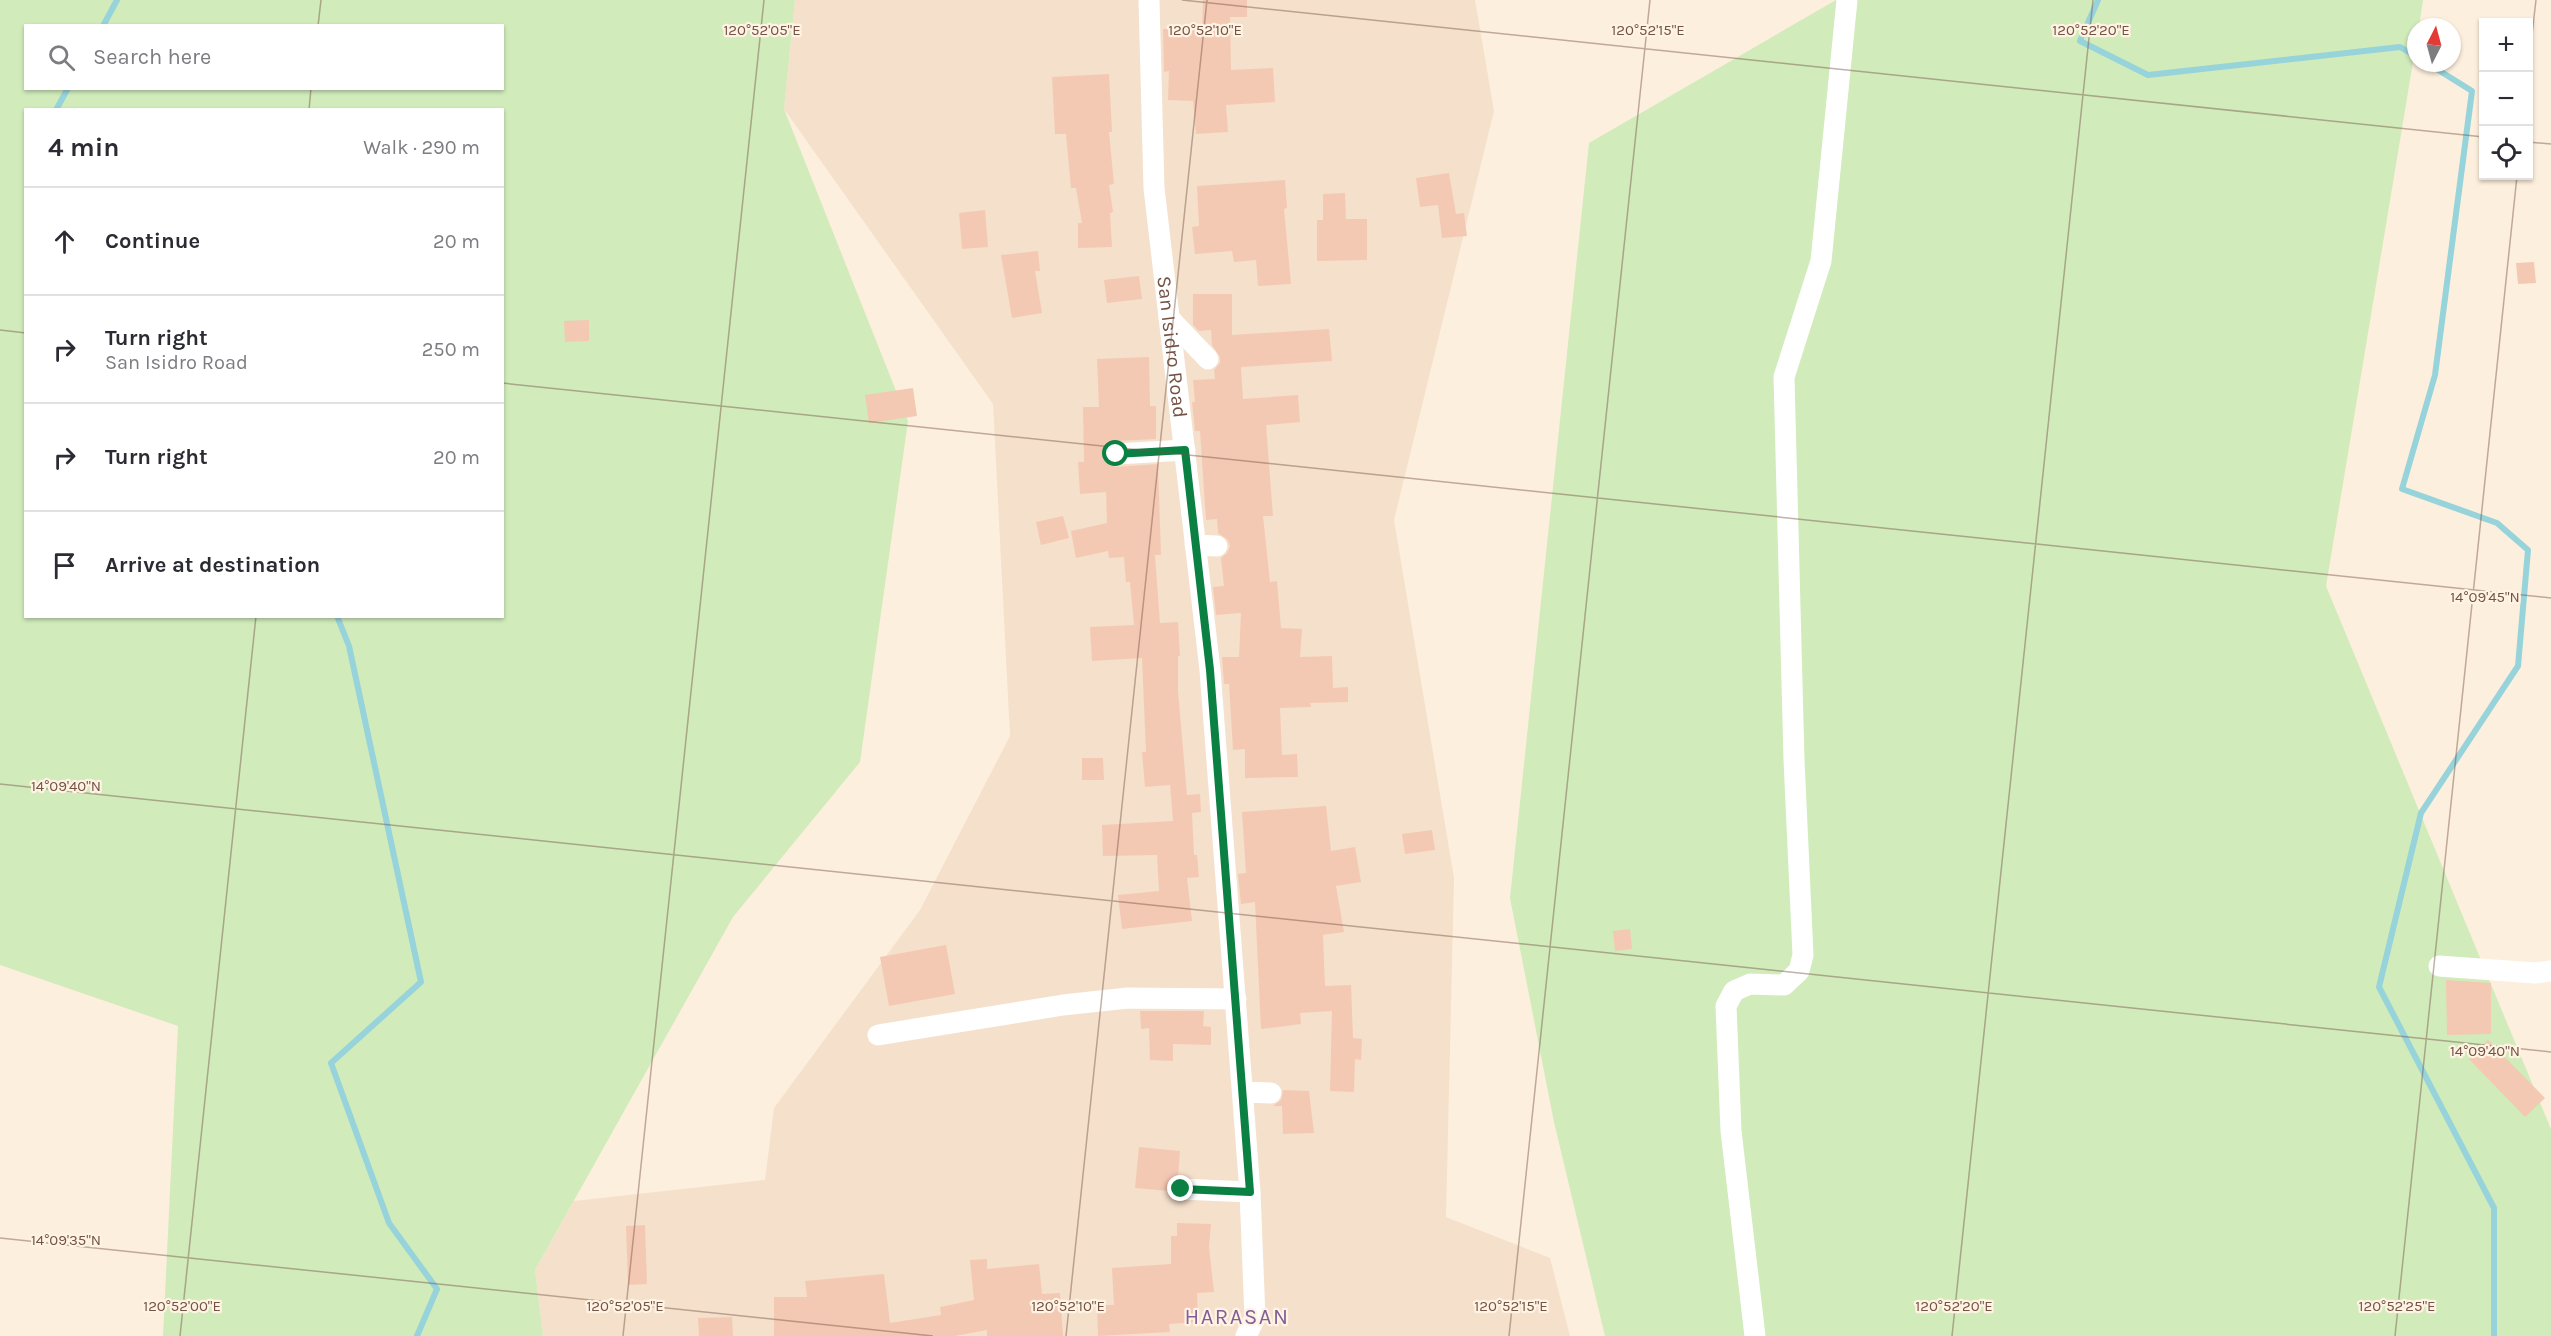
<!DOCTYPE html>
<meta charset="utf-8">
<style>
body{margin:0;font-family:Karla,sans-serif;background:#f7f7f7;color:#2b2b33}
.controls{position:absolute;right:18px;top:18px;display:grid;overflow:hidden;border-radius:0px;box-shadow:0 2px 4px #0004}
.controls button{width:54px;height:54px;display:grid;place-items:center;padding:0;border:0;border-bottom:2px solid #e1e1e2;background:#fff;color:#2b2b33;font:30px sans-serif}
.compass{position:absolute;left:2407px;top:18px;width:54px;height:54px;border-radius:50%;background:#fff;box-shadow:0 2px 4px #0004;rotate:6deg}
.stop{position:absolute;width:18px;height:18px;margin:-14px;border:4px solid #0b8043;border-radius:50%;background:#fff}
.stop.end{background:#0b8043;border-color:#fff;box-shadow:0 2px 6px #0008}
.list{margin:0;padding:0;list-style:none}
h2{display:flex;justify-content:space-between;align-items:center;height:78px;margin:0;padding:0 24px;font-size:26px}
h2 small{font-size:20px;font-weight:400;color:#7c7c81}
.list li{display:grid;grid-template-columns:39px 1fr auto;gap:18px;align-items:center;box-sizing:border-box;height:108px;padding:0 24px;border-top:2px solid #e1e1e2}
.list b{display:block;font-size:22px;white-space:nowrap}
.list p{margin:0;font-size:20px;white-space:nowrap;color:#7c7c81}
.list em{font-size:20px;font-style:normal;color:#7c7c81}
.icon{flex:none;width:33px;height:33px;fill:none;stroke:currentColor;stroke-width:2;stroke-linecap:round;stroke-linejoin:round}
.map{position:relative;flex:none;width:2551px;height:1336px;overflow:hidden}
.search{position:absolute;background:#fff;box-shadow:0 2px 4px #0004;left:24px;top:24px;width:480px;height:66px;display:flex;align-items:center;gap:15px;box-sizing:border-box;padding:0 21px;border-radius:0px;color:#7c7c81;font-size:22px}
.panel{position:absolute;background:#fff;box-shadow:0 2px 4px #0004;left:24px;top:108px;width:480px;height:510px;border-radius:0px}
.map>svg:first-child{display:block}
.residential{fill:#f5e0cb}
.green{fill:#d1ebbb;fill-rule:evenodd}
.lines{fill:none;stroke-linecap:round;stroke-linejoin:round}
.stream{stroke:#97d3da;stroke-width:6}
.building{fill:#f4c9b3}
.minor{stroke:#fff;stroke-width:21}
.route{stroke:#0b8043;stroke-width:8}
.ticks{fill:none;stroke:#745345;stroke-width:1.5;stroke-opacity:0.45}
.labels{text-anchor:middle;dominant-baseline:central;stroke-width:4.5;stroke-linejoin:round;paint-order:stroke}
.street-label{font-size:20px;fill:#745345;stroke:#fff3e4}
.quarter-label{font-size:22px;letter-spacing:1.5px;fill:#825f98;stroke:#fff3e4}
.ticks-label{font-size:15px;text-anchor:middle;fill:#745345;stroke:#fff3e4;stroke-width:4.5;stroke-linejoin:round;paint-order:stroke}
</style>
<div class="map">
<svg width="2551" height="1336" viewBox="0 0 2551 1336">
<rect width="100%" height="100%" fill="#fdefdd"/>
<!-- residential -->
<path class="residential" d="M795,0H1475L1494,111L1394,520L1454,878L1446,1217L1550,1258L1570,1336H543L535,1270L574,1201L765,1180L774,1108L920,910L1010,736L993,404L784,109Z"/>
<!-- green -->
<path class="green" d="M0,0H795L784,109L908,421L860,762L733,917L535,1270L543,1336H163L178,1026L0,965ZM26,26H502V88H26ZM26,110H502V616H26Z
M1836,0H2423L2419,27H2416V44L2326,586L2551,1129V1336H1605L1554,1122L1510,898L1589,143Z"/>
<g class="lines">
<!-- stream -->
<path class="stream" d="M2098,0L2080,41L2148,75L2400,47L2416,56
M103,26L117,0
M2427,63L2472,91L2435,375L2402,489L2497,523L2528,550L2518,666L2421,813L2379,987L2494,1208V1336
M56,110L68,88
M337,616L349,646L421,982L331,1063L389,1223L437,1289L417,1336"/>
</g>
<!-- building -->
<path class="building" d="M1203,0H1247V17H1230L1231,70L1273,68L1275,102L1226,105L1228,132L1196,134L1193,101L1168,100L1169,71L1164,72L1163,29H1202Z
M1109,74L1112,132H1109L1114,184L1109,185L1113,212L1110,213L1112,247L1078,248V223H1082L1076,188H1071L1066,134H1055L1052,77Z
M1449,173L1456,214L1464,213L1467,236L1442,238L1438,205L1420,207L1416,178Z
M1285,180L1287,208L1284,209L1291,284L1258,286L1256,260L1234,262L1232,251L1195,254L1192,227L1199,226L1197,186Z
M1345,193L1346,219H1367V260L1317,261V220H1323V194Z
M985,210L988,247L962,249L959,213Z
M1038,251L1040,271H1035L1042,313L1012,318L1001,255Z
M2534,262L2536,283L2518,284L2516,263Z
M1139,276L1142,299L1107,303L1104,280Z
M1193,294H1232V335L1329,329L1332,361L1241,367L1243,399L1298,395L1300,422L1266,425L1273,516H1263L1270,582L1277,581L1281,628L1302,629L1300,657L1332,656L1333,688L1348,687V702L1310,703L1311,707L1280,708L1282,755L1297,754L1298,777L1245,778V749L1233,750L1229,684H1224L1222,657H1239L1241,613L1216,615L1213,587L1224,586L1221,558L1227,553L1230,546L1228,540L1218,533L1217,519L1206,520L1200,431H1195L1192,402H1195L1193,380L1215,379L1214,370L1220,363V357L1212,345L1211,330L1199,331L1193,325Z
M589,320V341L565,342L564,321Z
M1149,357L1150,406H1156V439L1115,441L1105,448L1103,455L1106,461L1116,467L1158,464L1161,555H1155L1160,623L1178,622L1180,656H1178V691L1187,795L1200,794L1201,812L1192,813L1194,855H1197L1199,877L1187,878L1192,921L1122,929L1118,895L1159,891L1157,855L1103,856L1102,825L1173,821L1170,785L1145,787L1142,752H1146L1142,658L1092,661L1090,627L1134,625L1130,582H1126L1124,557L1109,558L1108,551L1076,558L1071,531L1107,523L1106,492L1080,494L1078,462H1084L1083,407H1099L1097,359Z
M913,388L917,416L869,423L865,395Z
M1063,516L1069,538L1041,545L1036,522Z
M1082,758H1103L1104,780H1082Z
M1326,806L1331,851L1355,847L1361,882L1336,886L1344,932L1323,935L1325,986L1351,985L1353,1038L1362,1039L1361,1060L1355,1059L1354,1092L1330,1091L1332,1011L1300,1013L1301,1024L1261,1029L1255,902L1241,904L1238,874L1246,873L1242,812Z
M1432,830L1435,850L1405,854L1402,834Z
M1630,929L1632,949L1615,951L1613,931Z
M946,945L955,994L889,1006L880,957Z
M2446,980L2491,983V1034L2447,1035Z
M1140,1011H1204L1203,1026L1211,1027V1045L1173,1044V1061L1150,1060L1149,1028L1141,1029Z
M2488,1040L2545,1098L2525,1117L2469,1059Z
M1283,1090L1309,1091L1314,1133L1283,1134L1282,1106H1273L1281,1100Z
M1139,1147L1180,1151L1178,1177L1170,1183L1169,1191L1135,1188Z
M1177,1223L1211,1224L1209,1247L1214,1292L1197,1293L1198,1322L1169,1324L1170,1332L1098,1336L1097,1305H1114L1112,1268L1171,1264V1236H1177Z
M645,1225L647,1284L628,1285L626,1226Z
M987,1259V1269L1039,1264L1042,1294L1060,1293L1063,1336H987V1330L955,1336H774V1297H807L805,1281L884,1274L890,1323L941,1315L940,1307L974,1300L970,1260Z
M732,1317L733,1336H699L698,1318Z"/>
<g class="lines">
<!-- minor -->
<g class="minor">
<path id="s1" d="M1149,0L1154,188L1210,670L1250,1192L1255,1318L1246,1336"/>
<path d="M1169,318L1208,359"/>
<path d="M1116,454L1185,450"/>
<path d="M1195,545L1217,546"/>
<path d="M2439,966L2535,973L2551,971"/>
<path d="M878,1035L1063,1005L1128,998L1236,999"/>
<path d="M1243,1092L1271,1093"/>
<path d="M1181,1189L1250,1192"/>
<path d="M1755,1336L1731,1131L1726,1006L1734,991L1750,984L1784,985L1799,971L1803,955L1794,760L1784,377L1821,261L1847,0"/>
</g>
</g>
<g class="lines">
<!-- route -->
<path class="route" d="M1116,454L1185,450L1210,670L1250,1192L1181,1189"/>
</g>
<!-- ticks -->
<path class="ticks" d="M1182,0L2484,137M318,26L321,0M2528,69L2536,0M309,110L311,88M2528,142L2551,144M0,330L26,333M502,383L2551,598M0,784L2551,1052M0,1238L933,1336M180,1336L256,616M623,1336L764,0M1066,1336L1207,0M1509,1336L1650,0M1952,1336L2093,0M2395,1336L2517,176"/>
<g class="labels">
<!-- street labels -->
<g class="street-label">
<text stroke="none"><textPath href="#s1" startOffset="348">San Isidro Road</textPath></text>
</g>
<!-- quarter labels -->
<g class="quarter-label">
<text x="1237" y="1317">HARASAN</text>
</g>
</g>
<g class="ticks-label">
<text x="762" y="35">120°52'05"E</text>
<text x="1205" y="35">120°52'10"E</text>
<text x="1648" y="35">120°52'15"E</text>
<text x="2091" y="35">120°52'20"E</text>
<text x="2485" y="602">14°09'45"N</text>
<text x="66" y="791">14°09'40"N</text>
<text x="2485" y="1056">14°09'40"N</text>
<text x="66" y="1245">14°09'35"N</text>
<text x="182" y="1311">120°52'00"E</text>
<text x="625" y="1311">120°52'05"E</text>
<text x="1068" y="1311">120°52'10"E</text>
<text x="1511" y="1311">120°52'15"E</text>
<text x="1954" y="1311">120°52'20"E</text>
<text x="2397" y="1311">120°52'25"E</text>
</g>
</svg>
<div class="controls">
<button>+</button>
<button>−</button>
<button><svg class="icon" aria-label="locate" viewBox="0 0 24 24"><circle cx="12" cy="12" r="6"/><path d="M12 2v4M12 18v4M2 12h4M18 12h4"/></svg></button>
</div>
<svg class="compass" viewBox="-18 -18 36 36"><path d="M0-13l5 13h-10z" fill="#e53935"/><path d="M0 13l5-13h-10z" fill="#7c7c81"/></svg>
<div class="stop" style="left:1116px;top:454px"></div>
<div class="stop end" style="left:1181px;top:1189px"></div>
<div class="search"><svg class="icon" aria-label="search" viewBox="0 0 24 24"><circle cx="10" cy="10" r="6"/><path d="M15 15l6 6"/></svg>Search here</div>
<section class="panel">
<h2>4 min<small>Walk · 290 m</small></h2>
<ul class="list">
<li><svg class="icon" aria-label="ahead" viewBox="0 0 24 24"><path d="M12 20V5M6 11l6-6 6 6"/></svg><div><b>Continue</b></div><em>20 m</em></li>
<li><svg class="icon" aria-label="right" viewBox="0 0 24 24"><path d="M7 20v-9h11M14 6l5 5-5 5"/></svg><div><b>Turn right</b><p>San Isidro Road</p></div><em>250 m</em></li>
<li><svg class="icon" aria-label="right" viewBox="0 0 24 24"><path d="M7 20v-9h11M14 6l5 5-5 5"/></svg><div><b>Turn right</b></div><em>20 m</em></li>
<li><svg class="icon" aria-label="arrive" viewBox="0 0 24 24"><path d="M6 21V4h12l-3 4 3 4H6"/></svg><div><b>Arrive at destination</b></div></li>
</ul>
</section>
</div>
